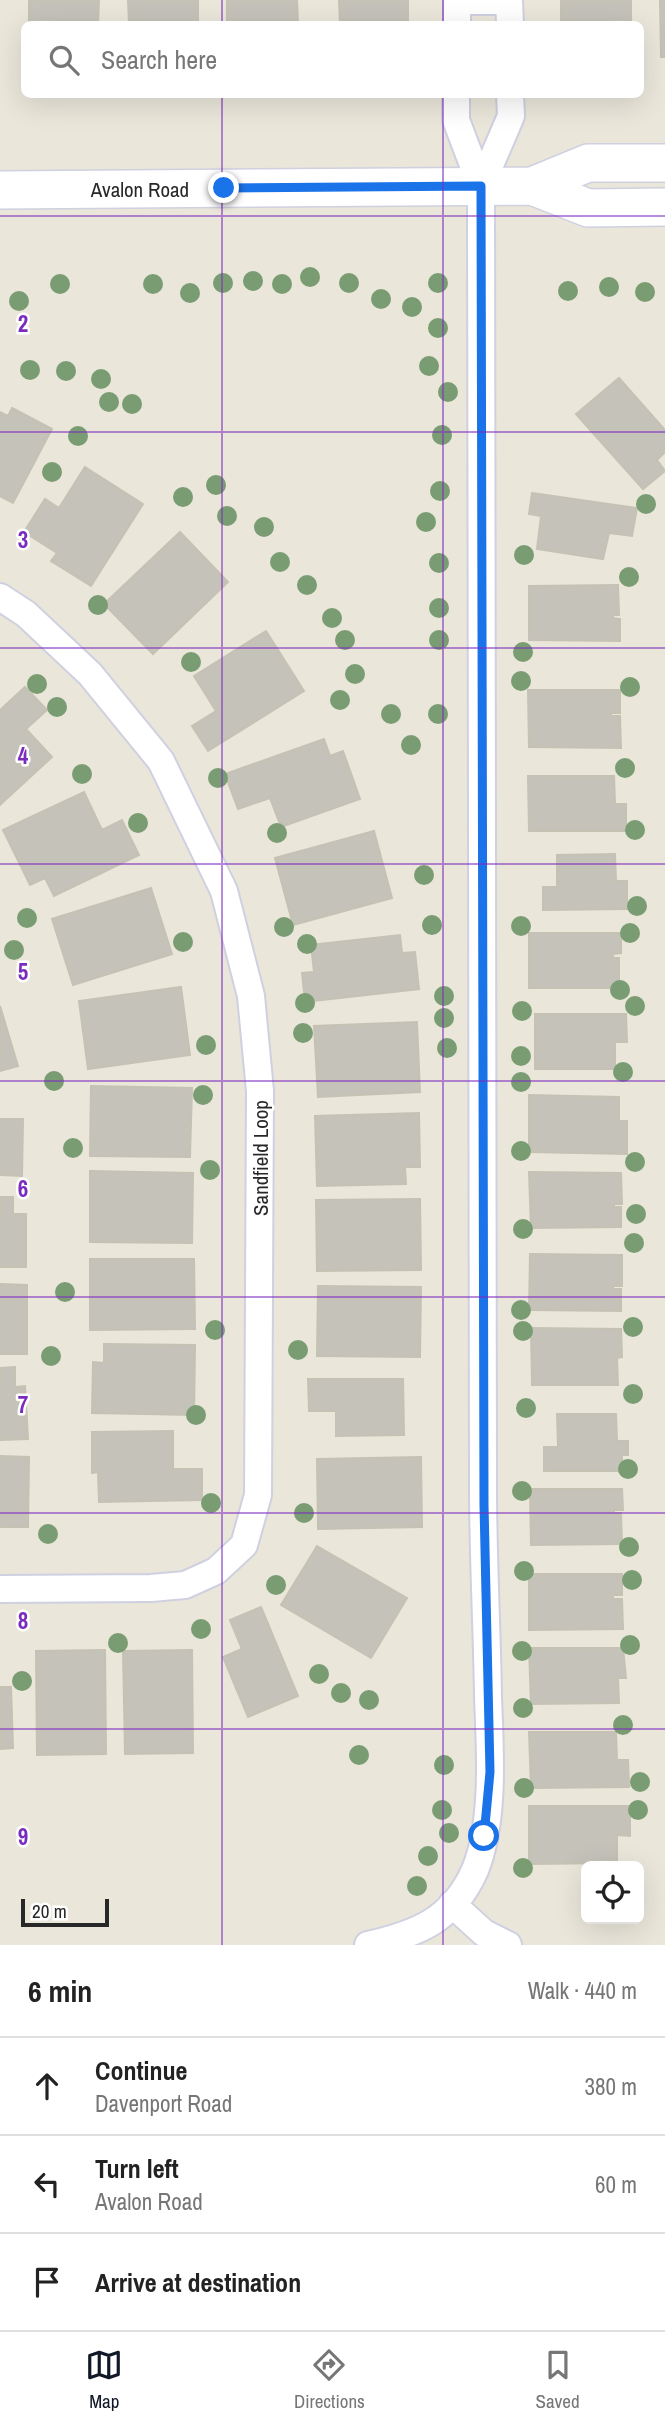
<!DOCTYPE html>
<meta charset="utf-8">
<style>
body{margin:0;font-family:"Archivo Narrow",sans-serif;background:#f6f6f6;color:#222}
.controls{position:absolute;right:21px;bottom:21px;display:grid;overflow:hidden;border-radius:10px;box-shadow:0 7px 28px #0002}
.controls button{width:63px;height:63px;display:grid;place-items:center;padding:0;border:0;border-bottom:2px solid #e0e0e0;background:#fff;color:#222;font:35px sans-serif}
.scale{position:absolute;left:21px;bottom:18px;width:88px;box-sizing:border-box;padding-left:7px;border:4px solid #282828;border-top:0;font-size:19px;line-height:24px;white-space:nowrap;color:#282828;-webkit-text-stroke:5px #fff;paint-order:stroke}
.stop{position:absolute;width:21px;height:21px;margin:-16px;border:5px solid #1a73e8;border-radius:50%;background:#fff}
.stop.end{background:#1a73e8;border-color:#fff;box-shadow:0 2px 7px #0008}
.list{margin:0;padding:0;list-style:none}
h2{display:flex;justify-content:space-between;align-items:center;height:91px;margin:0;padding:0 28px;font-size:30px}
h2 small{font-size:23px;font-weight:400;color:#767676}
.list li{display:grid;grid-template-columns:46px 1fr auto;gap:21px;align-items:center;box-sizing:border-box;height:98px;padding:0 28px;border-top:2px solid #e0e0e0}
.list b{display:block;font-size:26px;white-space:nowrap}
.list p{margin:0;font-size:23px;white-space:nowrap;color:#767676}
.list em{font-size:23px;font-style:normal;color:#767676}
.icon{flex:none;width:38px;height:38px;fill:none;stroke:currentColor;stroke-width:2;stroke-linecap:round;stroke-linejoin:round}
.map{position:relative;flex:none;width:665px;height:1945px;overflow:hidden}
.search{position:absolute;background:#fff;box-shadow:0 7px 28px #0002;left:21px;right:21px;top:21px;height:77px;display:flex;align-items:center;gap:18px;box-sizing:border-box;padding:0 24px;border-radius:10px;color:#767676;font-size:26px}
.sheet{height:385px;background:#fff}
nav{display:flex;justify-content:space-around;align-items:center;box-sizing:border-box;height:98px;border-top:2px solid #e0e0e0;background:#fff;font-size:19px;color:#767676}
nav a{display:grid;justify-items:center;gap:4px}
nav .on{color:#111827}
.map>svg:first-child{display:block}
.building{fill:#c5c2ba;stroke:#c5c2b4;stroke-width:2}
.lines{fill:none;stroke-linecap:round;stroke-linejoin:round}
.minor-casing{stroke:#cfd0e0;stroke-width:30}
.secondary-casing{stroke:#cfd0e0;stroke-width:40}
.minor{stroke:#fff;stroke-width:26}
.secondary{stroke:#fff;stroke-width:37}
.tree{fill:#7a9c72}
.route{stroke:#1a73e8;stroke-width:9}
.grid{fill:none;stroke:#7b2cbf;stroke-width:2;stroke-opacity:0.55}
.labels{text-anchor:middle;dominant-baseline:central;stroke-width:5;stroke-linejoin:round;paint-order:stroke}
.street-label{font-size:21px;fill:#282828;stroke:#fff}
.grid-label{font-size:23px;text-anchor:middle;font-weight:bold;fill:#7b2cbf;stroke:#fff;stroke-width:5;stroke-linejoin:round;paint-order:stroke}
</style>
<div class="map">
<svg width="665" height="1945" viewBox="0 0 665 1945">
<rect width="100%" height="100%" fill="#eae6da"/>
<!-- building -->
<path class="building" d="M29,0H99L98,24H29Z
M128,0H198V24H129Z
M227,0H297L298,24H227Z
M339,0H408V24H340Z
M561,0H631V24H561Z
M660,0H665V57H661Z
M619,378L665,430V452L657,460L665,471L643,489L576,414Z
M12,408L52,429L13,503L0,496V412L8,416Z
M85,467L143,504L91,586L51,561L57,553L24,532L45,499L59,508Z
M532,493L637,508L632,536L609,533L603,559L537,549L541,516L529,514Z
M180,532L228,582L153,654L104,604Z
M618,585L619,615H613V618L620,619V641L529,640V586Z
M266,631L304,691L208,751L192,726L216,711L194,676Z
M25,687L47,710L26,729L52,757L0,805V710Z
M528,690H620V713H611V716H620L621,748L529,747Z
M324,739L330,756L343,751L360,799L281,827L270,798L238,809L225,774Z
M528,776H614L615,804H626V831H529Z
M84,792L102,830L122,820L139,855L54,896L45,878L30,885L3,830Z
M374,831L392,898L293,925L275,858Z
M615,854L616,881H627V909L543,910V887H557V855Z
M151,888L172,954L73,985L52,919Z
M529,933H621V953L613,954V958H619V988H529Z
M400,935L402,953L415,952L419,989L305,1002L302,973L314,972L311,945Z
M181,987L190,1055L88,1069L79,1001Z
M0,1006L18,1066L0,1071Z
M535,1014H626L627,1042H615V1069H535Z
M417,1022L420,1092L318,1097L314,1026Z
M91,1086L192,1088L190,1157L90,1156Z
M529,1095L619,1097V1121H627V1154L529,1152Z
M419,1113L420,1167H405L406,1184L317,1186L315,1116Z
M0,1119H23L22,1176L0,1175Z
M90,1171L193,1173L192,1243L90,1242Z
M529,1172L621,1173L622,1204H614V1207H621V1227L531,1228Z
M0,1197H13V1214H26V1267H0Z
M420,1199L421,1270L317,1271L316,1200Z
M530,1254L622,1255V1286H613V1289H621V1311L529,1310Z
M90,1259H194L195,1329L90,1330Z
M0,1284L27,1285V1354H0Z
M318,1286L421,1287L420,1357L317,1356Z
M531,1328L621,1329L622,1357L617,1358L618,1385H532Z
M104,1344L195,1345L194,1415L92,1413L93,1362L104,1363Z
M15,1367V1387L25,1386L28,1439L0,1440V1368Z
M308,1379H403L404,1435L336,1436V1411H309Z
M557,1414H616L617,1441H628V1455H622V1471H544V1447H558Z
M173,1431V1469H202V1500L99,1502L98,1472L92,1473V1432Z
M0,1456L29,1457L28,1527H0Z
M421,1457L422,1527L318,1529L317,1459Z
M530,1489H622L623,1510H614V1513H621L622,1544L531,1545Z
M317,1546L407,1598L371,1658L281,1605Z
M529,1574H622V1595H613V1599H622L623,1629L529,1630Z
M261,1607L298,1696L248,1717L223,1657L242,1649L230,1620Z
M529,1648H623L626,1678H618L619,1703L531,1704Z
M105,1650L106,1754L37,1755L36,1651Z
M192,1650L193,1753L125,1754L123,1651Z
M0,1687H11L13,1748L0,1749Z
M529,1732H616L617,1760H628L629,1787L531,1788Z
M529,1806H630V1836L617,1835V1863L529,1864Z"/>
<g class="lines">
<defs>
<path id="minor" d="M509,0L510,24
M457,1H509
M457,24V0
M481,186L511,116L510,94
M0,597L26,614L90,674L161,761L224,891L251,996L260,1091L258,1495L244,1545L216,1571L185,1585L151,1588L0,1589
M452,1904L484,1933L508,1945
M368,1945C417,1934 453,1920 475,1870C495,1821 490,1749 488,1697C487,1627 483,1557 483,1487C483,1053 481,620 481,186L456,120V94"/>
<path id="secondary" d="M532,186L588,163H665
M0,190L532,186L588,208L665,207"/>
</defs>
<!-- minor casing -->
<use href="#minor" class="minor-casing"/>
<!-- secondary casing -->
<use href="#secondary" class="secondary-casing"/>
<!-- minor -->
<use href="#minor" class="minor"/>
<!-- secondary -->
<use href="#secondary" class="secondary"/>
</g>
<!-- trees -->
<g class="tree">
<circle cx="310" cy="277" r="10"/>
<circle cx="253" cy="281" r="10"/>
<circle cx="223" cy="283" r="10"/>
<circle cx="349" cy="283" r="10"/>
<circle cx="438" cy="283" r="10"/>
<circle cx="60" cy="284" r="10"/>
<circle cx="153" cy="284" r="10"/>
<circle cx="282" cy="284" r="10"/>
<circle cx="609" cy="287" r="10"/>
<circle cx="568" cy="291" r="10"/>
<circle cx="645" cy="292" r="10"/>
<circle cx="190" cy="293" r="10"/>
<circle cx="381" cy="299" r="10"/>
<circle cx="19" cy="301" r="10"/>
<circle cx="412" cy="307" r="10"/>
<circle cx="438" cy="328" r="10"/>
<circle cx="429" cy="366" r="10"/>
<circle cx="30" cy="370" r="10"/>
<circle cx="66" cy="371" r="10"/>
<circle cx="101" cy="379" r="10"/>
<circle cx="448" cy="392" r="10"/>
<circle cx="109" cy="402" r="10"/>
<circle cx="132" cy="404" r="10"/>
<circle cx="442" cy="435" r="10"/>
<circle cx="78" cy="436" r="10"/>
<circle cx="52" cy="472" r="10"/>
<circle cx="216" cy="485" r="10"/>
<circle cx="440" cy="491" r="10"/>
<circle cx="183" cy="497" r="10"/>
<circle cx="646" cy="504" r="10"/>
<circle cx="227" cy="516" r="10"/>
<circle cx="426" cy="522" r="10"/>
<circle cx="264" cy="527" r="10"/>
<circle cx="524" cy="555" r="10"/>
<circle cx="280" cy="562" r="10"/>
<circle cx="439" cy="563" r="10"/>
<circle cx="629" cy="577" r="10"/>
<circle cx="307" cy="585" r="10"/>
<circle cx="98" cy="605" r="10"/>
<circle cx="439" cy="608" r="10"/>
<circle cx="332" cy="618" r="10"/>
<circle cx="345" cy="640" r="10"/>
<circle cx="439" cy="640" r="10"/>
<circle cx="523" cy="652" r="10"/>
<circle cx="191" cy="662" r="10"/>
<circle cx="355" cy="674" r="10"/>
<circle cx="521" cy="681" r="10"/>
<circle cx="37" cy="684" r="10"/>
<circle cx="630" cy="687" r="10"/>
<circle cx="340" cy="700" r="10"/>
<circle cx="57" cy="707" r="10"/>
<circle cx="391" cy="714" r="10"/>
<circle cx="438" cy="714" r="10"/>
<circle cx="411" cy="745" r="10"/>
<circle cx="625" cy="768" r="10"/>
<circle cx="82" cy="774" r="10"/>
<circle cx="218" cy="778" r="10"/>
<circle cx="138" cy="823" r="10"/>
<circle cx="635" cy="830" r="10"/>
<circle cx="277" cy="833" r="10"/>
<circle cx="424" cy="875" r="10"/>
<circle cx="637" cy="906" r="10"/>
<circle cx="27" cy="918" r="10"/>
<circle cx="432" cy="925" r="10"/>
<circle cx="521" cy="926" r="10"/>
<circle cx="284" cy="927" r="10"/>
<circle cx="630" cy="933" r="10"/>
<circle cx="183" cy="942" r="10"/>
<circle cx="307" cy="944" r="10"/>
<circle cx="14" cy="950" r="10"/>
<circle cx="620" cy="990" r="10"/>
<circle cx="444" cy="996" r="10"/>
<circle cx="305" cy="1003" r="10"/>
<circle cx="635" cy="1006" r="10"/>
<circle cx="522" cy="1011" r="10"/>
<circle cx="444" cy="1018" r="10"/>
<circle cx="303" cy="1033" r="10"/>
<circle cx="206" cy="1045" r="10"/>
<circle cx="447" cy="1048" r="10"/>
<circle cx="521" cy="1056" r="10"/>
<circle cx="623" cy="1072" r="10"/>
<circle cx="54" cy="1081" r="10"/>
<circle cx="521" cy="1082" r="10"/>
<circle cx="203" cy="1095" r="10"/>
<circle cx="73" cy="1148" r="10"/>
<circle cx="521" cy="1151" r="10"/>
<circle cx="635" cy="1162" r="10"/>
<circle cx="210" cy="1170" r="10"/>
<circle cx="636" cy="1214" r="10"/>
<circle cx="523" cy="1229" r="10"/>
<circle cx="634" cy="1243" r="10"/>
<circle cx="65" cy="1292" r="10"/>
<circle cx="521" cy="1310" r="10"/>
<circle cx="633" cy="1327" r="10"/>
<circle cx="215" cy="1330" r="10"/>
<circle cx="523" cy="1331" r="10"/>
<circle cx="298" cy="1350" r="10"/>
<circle cx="51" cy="1356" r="10"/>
<circle cx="633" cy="1394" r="10"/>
<circle cx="526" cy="1408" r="10"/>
<circle cx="196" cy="1415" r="10"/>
<circle cx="628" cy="1469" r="10"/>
<circle cx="522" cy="1491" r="10"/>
<circle cx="211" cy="1503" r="10"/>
<circle cx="304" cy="1513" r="10"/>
<circle cx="48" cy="1534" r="10"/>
<circle cx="629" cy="1547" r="10"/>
<circle cx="524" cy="1571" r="10"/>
<circle cx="632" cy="1580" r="10"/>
<circle cx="276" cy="1585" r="10"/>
<circle cx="201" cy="1629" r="10"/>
<circle cx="118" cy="1643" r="10"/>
<circle cx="630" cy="1645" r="10"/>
<circle cx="522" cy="1651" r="10"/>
<circle cx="319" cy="1674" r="10"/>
<circle cx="22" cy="1681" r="10"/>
<circle cx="341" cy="1693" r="10"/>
<circle cx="369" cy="1700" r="10"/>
<circle cx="523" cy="1708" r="10"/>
<circle cx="623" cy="1725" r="10"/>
<circle cx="359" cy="1755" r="10"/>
<circle cx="444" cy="1765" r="10"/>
<circle cx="640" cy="1782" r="10"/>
<circle cx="524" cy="1788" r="10"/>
<circle cx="442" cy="1810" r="10"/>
<circle cx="638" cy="1810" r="10"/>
<circle cx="449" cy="1833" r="10"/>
<circle cx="428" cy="1856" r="10"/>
<circle cx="523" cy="1868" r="10"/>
<circle cx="417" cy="1886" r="10"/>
</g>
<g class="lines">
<!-- route -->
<path class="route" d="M224,188L481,186L484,1505L490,1772L484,1836"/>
</g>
<!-- grid -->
<path class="grid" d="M222,0V24M443,0V24M222,94V1945M443,94V1945M0,216H665M0,432H665M0,648H665M0,864H665M0,1081H665M0,1297H665M0,1513H665M0,1729H665"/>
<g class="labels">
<!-- street labels -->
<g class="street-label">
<text x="140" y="189">Avalon Road</text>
<text transform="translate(260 1158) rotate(-90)">Sandfield Loop</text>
</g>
</g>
<g class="grid-label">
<text x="23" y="332">2</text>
<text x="23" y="548">3</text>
<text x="23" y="764">4</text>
<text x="23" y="980">5</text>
<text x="23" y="1197">6</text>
<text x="23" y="1413">7</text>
<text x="23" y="1629">8</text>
<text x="23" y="1845">9</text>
</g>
</svg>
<div class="controls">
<button><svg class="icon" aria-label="locate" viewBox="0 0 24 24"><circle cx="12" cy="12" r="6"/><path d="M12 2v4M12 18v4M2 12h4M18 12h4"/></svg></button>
</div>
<div class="scale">20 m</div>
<div class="stop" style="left:484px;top:1836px"></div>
<div class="stop end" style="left:224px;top:188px"></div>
<div class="search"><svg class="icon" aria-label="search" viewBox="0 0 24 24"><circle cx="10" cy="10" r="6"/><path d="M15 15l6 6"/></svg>Search here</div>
</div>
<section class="sheet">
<h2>6 min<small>Walk · 440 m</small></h2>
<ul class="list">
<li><svg class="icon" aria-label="ahead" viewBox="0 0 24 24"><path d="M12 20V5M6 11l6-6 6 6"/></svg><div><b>Continue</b><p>Davenport Road</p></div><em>380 m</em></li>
<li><svg class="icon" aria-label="left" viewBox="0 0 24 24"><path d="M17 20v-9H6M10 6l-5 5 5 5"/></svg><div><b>Turn left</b><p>Avalon Road</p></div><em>60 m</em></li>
<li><svg class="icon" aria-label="arrive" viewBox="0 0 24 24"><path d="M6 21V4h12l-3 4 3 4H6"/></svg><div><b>Arrive at destination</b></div></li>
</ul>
</section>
<nav>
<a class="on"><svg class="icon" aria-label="map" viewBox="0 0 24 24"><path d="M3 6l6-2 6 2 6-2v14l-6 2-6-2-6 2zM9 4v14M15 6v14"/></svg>Map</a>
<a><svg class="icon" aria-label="directions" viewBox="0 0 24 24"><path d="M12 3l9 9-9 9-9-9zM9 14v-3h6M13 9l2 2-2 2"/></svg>Directions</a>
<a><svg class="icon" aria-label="saved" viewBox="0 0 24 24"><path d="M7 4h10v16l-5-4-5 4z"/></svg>Saved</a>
</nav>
